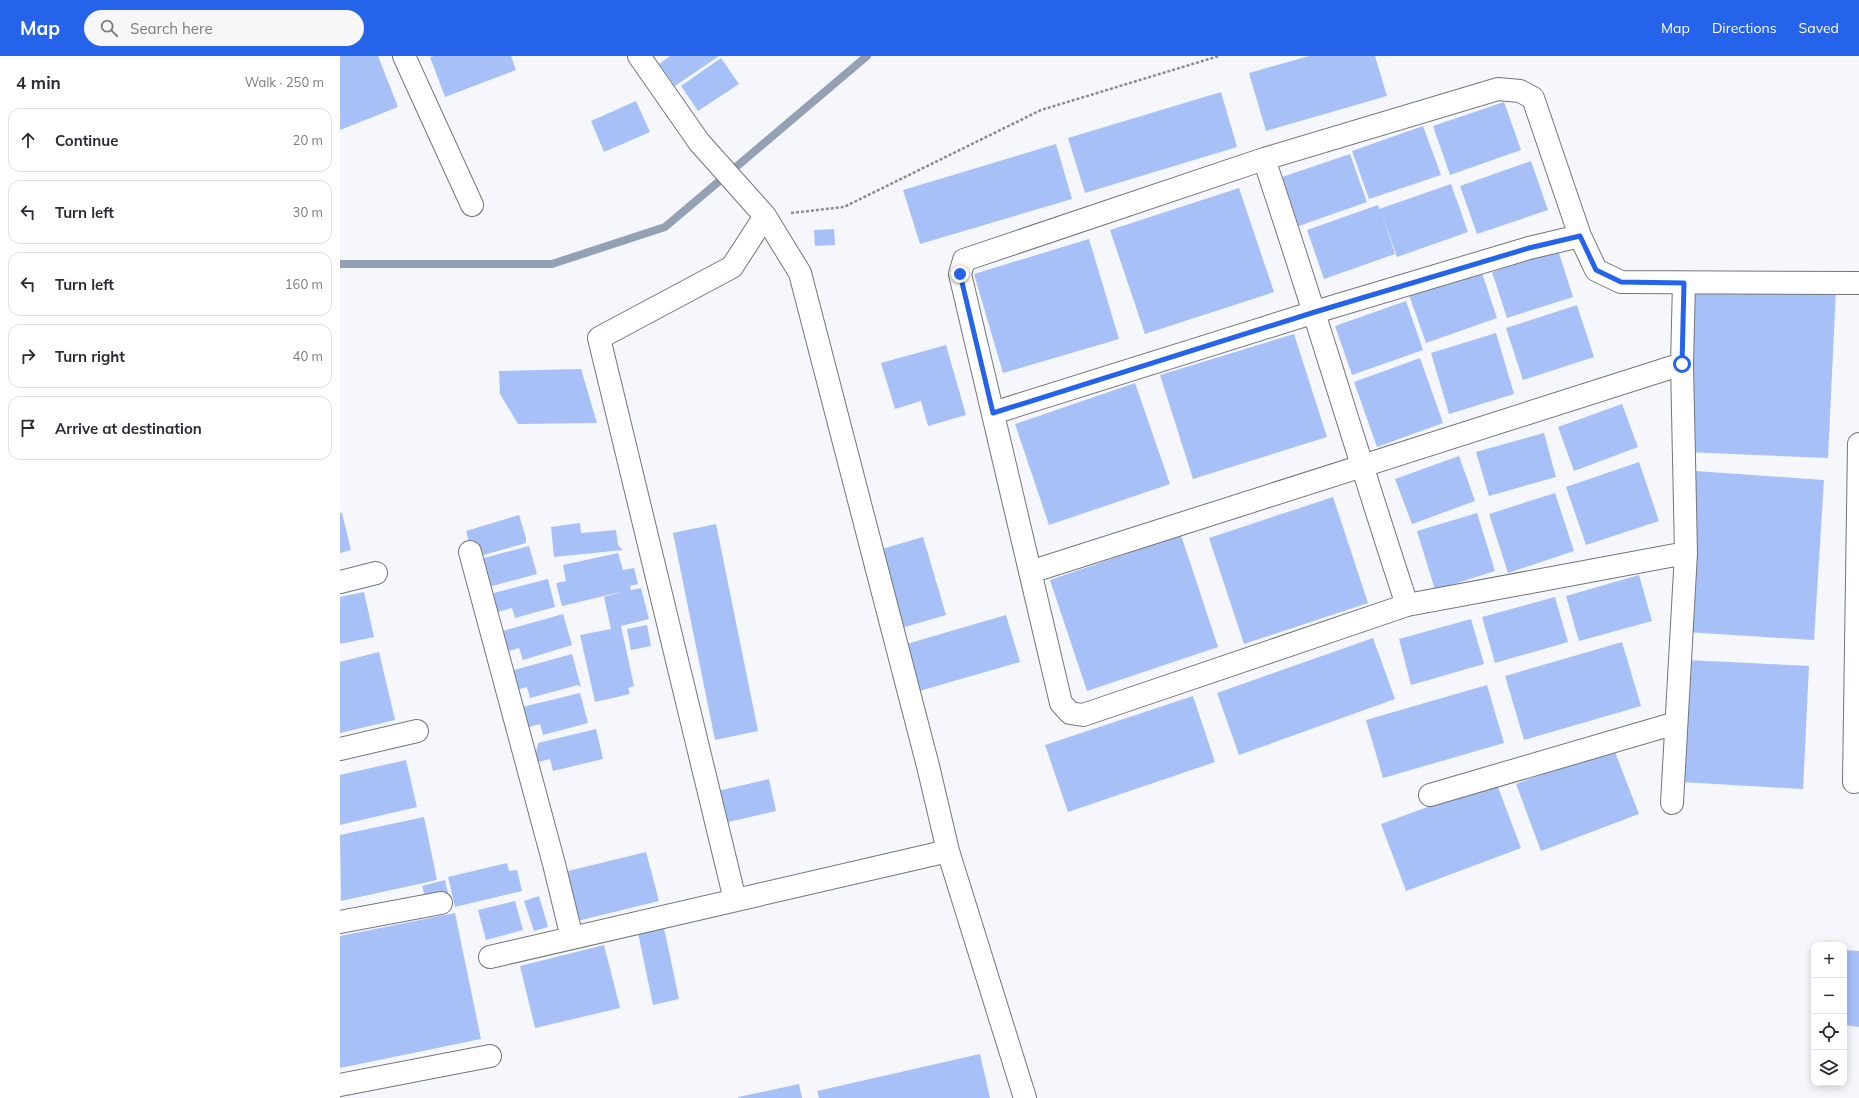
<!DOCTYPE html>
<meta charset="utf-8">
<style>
body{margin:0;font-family:Mulish,sans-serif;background:#f7f7f7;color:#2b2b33}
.controls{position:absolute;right:12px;bottom:12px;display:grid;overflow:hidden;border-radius:8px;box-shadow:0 2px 10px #0003}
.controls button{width:36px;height:36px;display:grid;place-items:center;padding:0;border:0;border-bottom:1px solid #e1e1e2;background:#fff;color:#2b2b33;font:20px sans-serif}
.stop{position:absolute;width:12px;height:12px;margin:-9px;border:3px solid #2563eb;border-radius:50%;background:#fff}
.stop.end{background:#2563eb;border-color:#fff;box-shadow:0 1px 4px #0008}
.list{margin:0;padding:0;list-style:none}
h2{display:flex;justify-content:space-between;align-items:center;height:52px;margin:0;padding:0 16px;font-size:17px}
h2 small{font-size:13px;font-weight:400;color:#7c7c81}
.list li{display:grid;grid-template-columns:26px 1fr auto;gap:12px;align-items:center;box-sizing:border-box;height:64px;margin:0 8px 8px;padding:0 8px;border:1px solid #e1e1e2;border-radius:12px}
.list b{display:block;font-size:15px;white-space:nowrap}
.list em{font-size:13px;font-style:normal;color:#7c7c81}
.icon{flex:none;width:22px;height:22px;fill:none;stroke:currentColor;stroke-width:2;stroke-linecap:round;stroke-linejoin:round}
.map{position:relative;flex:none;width:1519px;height:1042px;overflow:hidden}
header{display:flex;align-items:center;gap:24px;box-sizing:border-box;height:56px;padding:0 20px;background:#2563eb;color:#fff}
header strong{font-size:19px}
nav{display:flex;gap:22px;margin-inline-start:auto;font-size:14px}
.search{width:280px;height:36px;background:#f7f7f7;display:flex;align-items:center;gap:10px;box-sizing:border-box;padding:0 14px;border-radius:22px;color:#7c7c81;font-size:15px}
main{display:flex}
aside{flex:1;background:#fff}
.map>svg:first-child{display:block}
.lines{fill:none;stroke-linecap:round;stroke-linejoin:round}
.stream{stroke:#94a0b4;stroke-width:8}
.building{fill:#a8c0f8}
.street-casing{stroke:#73757a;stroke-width:24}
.path{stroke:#8b8c90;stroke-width:2.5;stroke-dasharray:3 2;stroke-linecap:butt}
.street{stroke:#fff;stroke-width:22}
.route{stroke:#2563eb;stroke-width:5}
</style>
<header>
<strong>Map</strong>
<div class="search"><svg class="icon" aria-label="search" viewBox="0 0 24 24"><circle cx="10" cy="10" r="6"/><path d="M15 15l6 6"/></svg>Search here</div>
<nav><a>Map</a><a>Directions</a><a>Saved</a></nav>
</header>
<main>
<aside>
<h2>4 min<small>Walk · 250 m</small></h2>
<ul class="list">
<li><svg class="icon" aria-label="ahead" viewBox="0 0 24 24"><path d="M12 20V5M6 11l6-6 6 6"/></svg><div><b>Continue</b></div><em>20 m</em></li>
<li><svg class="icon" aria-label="left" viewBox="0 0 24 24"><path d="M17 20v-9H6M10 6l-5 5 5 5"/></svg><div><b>Turn left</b></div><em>30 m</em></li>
<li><svg class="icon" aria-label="left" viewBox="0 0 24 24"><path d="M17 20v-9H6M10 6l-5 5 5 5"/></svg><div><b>Turn left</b></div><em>160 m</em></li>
<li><svg class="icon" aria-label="right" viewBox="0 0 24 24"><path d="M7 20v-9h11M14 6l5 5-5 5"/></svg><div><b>Turn right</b></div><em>40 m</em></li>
<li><svg class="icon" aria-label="arrive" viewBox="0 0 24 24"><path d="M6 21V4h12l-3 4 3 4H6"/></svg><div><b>Arrive at destination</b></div></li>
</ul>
</aside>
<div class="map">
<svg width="1519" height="1042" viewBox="0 0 1519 1042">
<rect width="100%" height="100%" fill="#f5f7fc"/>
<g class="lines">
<!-- stream -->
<path class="stream" d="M0,208H212L325,171L527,0"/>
</g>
<!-- building -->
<path class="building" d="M0,0H38L58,51L0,74Z
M94,0H171L176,14L105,41L90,1Z
M330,0H379L335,30L319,8Z
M969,0H1035L1047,40L926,75L909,17Z
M381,2L399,28L358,55L341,30Z
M881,36L897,91L745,137L728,82Z
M296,45L310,76L264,96L251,65Z
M1164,46L1181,94L1110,119L1093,70Z
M1083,70L1101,119L1029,143L1012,95Z
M716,88L732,143L580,188L563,134Z
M1010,98L1027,146L956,171L939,122Z
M1191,105L1208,154L1137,178L1120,130Z
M1111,128L1128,176L1057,201L1042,158L1055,198L984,223L967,174L1038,149L1039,153Z
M899,132L934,236L805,278L770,174Z
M494,173L495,189L475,190L474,174Z
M749,183L779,283L663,317L634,218Z
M1218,194L1233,241L1167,262L1152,216Z
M1141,214L1157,262L1086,287L1069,239Z
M1355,228L1496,234L1488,402L1346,396Z
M1066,245L1083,294L1012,319L995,270Z
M1237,249L1254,301L1183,324L1166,272Z
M1156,277L1174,338L1109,358L1091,297Z
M954,278L987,381L853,423L820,319Z
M606,289L626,359L588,370L581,345L555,353L541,307Z
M1080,302L1103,367L1037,391L1014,326Z
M241,313L257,367L178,368L160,338L159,315Z
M795,327L830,428L709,469L675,368Z
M1282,348L1298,391L1234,415L1218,371Z
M1204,377L1216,421L1149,440L1136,396Z
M1119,400L1135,445L1072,468L1055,423Z
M1299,406L1319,465L1246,489L1226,431Z
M1356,415L1484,424L1474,584L1346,576Z
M1215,437L1234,495L1168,517L1149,458Z
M993,441L1028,547L904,588L869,482Z
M0,457H2L11,494L0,497Z
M1137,457L1155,515L1095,534L1077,475Z
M179,459L186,482V487L133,502L126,475Z
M240,467L241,477L276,474L278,489L283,494L214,501L211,471Z
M376,468L418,675L375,684L333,477Z
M841,479L878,591L747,635L710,524Z
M583,481L606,559L558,573L535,495Z
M189,490L197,518L141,533L133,505Z
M278,497L283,514L294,512L298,528L290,530L291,534L301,532L309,563L281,570L294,630L288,632L290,638L255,646L240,579L271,573L264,541L285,535L222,550L216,527L226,525L223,509Z
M1299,519L1312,565L1239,585L1226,540Z
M208,523L215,551L175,562L172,552L151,558L154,537Z
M24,536L34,581L0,588V541Z
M1215,541L1228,586L1155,607L1142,561Z
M223,558L232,589L183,604L179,592L165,596L159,576Z
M666,559L680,606L576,636L563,589Z
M1131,563L1144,608L1071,629L1059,583Z
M307,569L311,590L291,594L287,573Z
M1033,582L1055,643L899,699L877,637Z
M1282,586L1301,650L1184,684L1165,620Z
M39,596L55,664L0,677V606Z
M232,598L241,631L238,629L190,642L187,631L173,635L167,616Z
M1347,604L1469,610L1463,733L1341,726Z
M1147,629L1164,687L1043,722L1026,664Z
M240,637L248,667L203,679L200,668L183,673L178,652Z
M853,640L875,706L728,756L705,689Z
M256,673L263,703L213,715L210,703L194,707L198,687Z
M1273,691L1299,758L1201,795L1176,728Z
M66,704L77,751L0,769V719Z
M429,723L436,755L380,768L373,736Z
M1156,726L1181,792L1066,835L1041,768Z
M84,761L97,824L1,845L0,779Z
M306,796L319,845L237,865L224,816Z
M167,807L169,815L177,814L182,835L115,851L108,821Z
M105,824L108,837L86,843L82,830Z
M199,840L208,871L194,875L184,845Z
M175,845L183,874L146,884L138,854Z
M115,857L141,983L0,1012V880Z
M324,872L339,943L313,949L298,877Z
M264,889L280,952L195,972L180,910Z
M1504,894L1519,895V971L1504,969Z
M640,998L650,1042H479L477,1035Z
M459,1028L462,1042H398V1041Z"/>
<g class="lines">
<defs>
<path id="street" d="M64,0L132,149
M299,0L359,86L425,160L460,217L588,710L608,795L685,1042
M924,103C974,251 1018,401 1067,549
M1344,227L1342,308L1346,497L1067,549L743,659L730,657L721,647L620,218L624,204L924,103L1158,33L1180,35L1193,42L1240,180L1256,214L1281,226L1519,227
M653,357L975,256L1189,192L1240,180
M130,496L214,808L232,882
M690,516L1342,308
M0,526L36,517
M0,693L77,675
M1514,726L1519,388
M1090,739L1336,667
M1332,747L1346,497
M395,844L259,282L392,211L425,160
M0,866L101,847
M150,901L608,795
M0,1029L150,1000"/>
</defs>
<!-- street casing -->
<use href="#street" class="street-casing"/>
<!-- path -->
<path class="path" d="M451,157L504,151L701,54L879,0"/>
<!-- street -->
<use href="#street" class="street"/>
</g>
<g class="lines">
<!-- route -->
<path class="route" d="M620,218L653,357L975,256L1189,192L1240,180L1256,214L1281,226L1344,227L1342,308"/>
</g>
</svg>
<div class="controls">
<button>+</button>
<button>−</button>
<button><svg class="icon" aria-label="locate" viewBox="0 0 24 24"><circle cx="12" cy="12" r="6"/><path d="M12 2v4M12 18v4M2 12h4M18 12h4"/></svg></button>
<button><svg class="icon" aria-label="layers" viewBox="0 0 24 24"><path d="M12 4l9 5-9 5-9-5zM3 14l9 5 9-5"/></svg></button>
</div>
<div class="stop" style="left:1342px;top:308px"></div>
<div class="stop end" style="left:620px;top:218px"></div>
</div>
</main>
